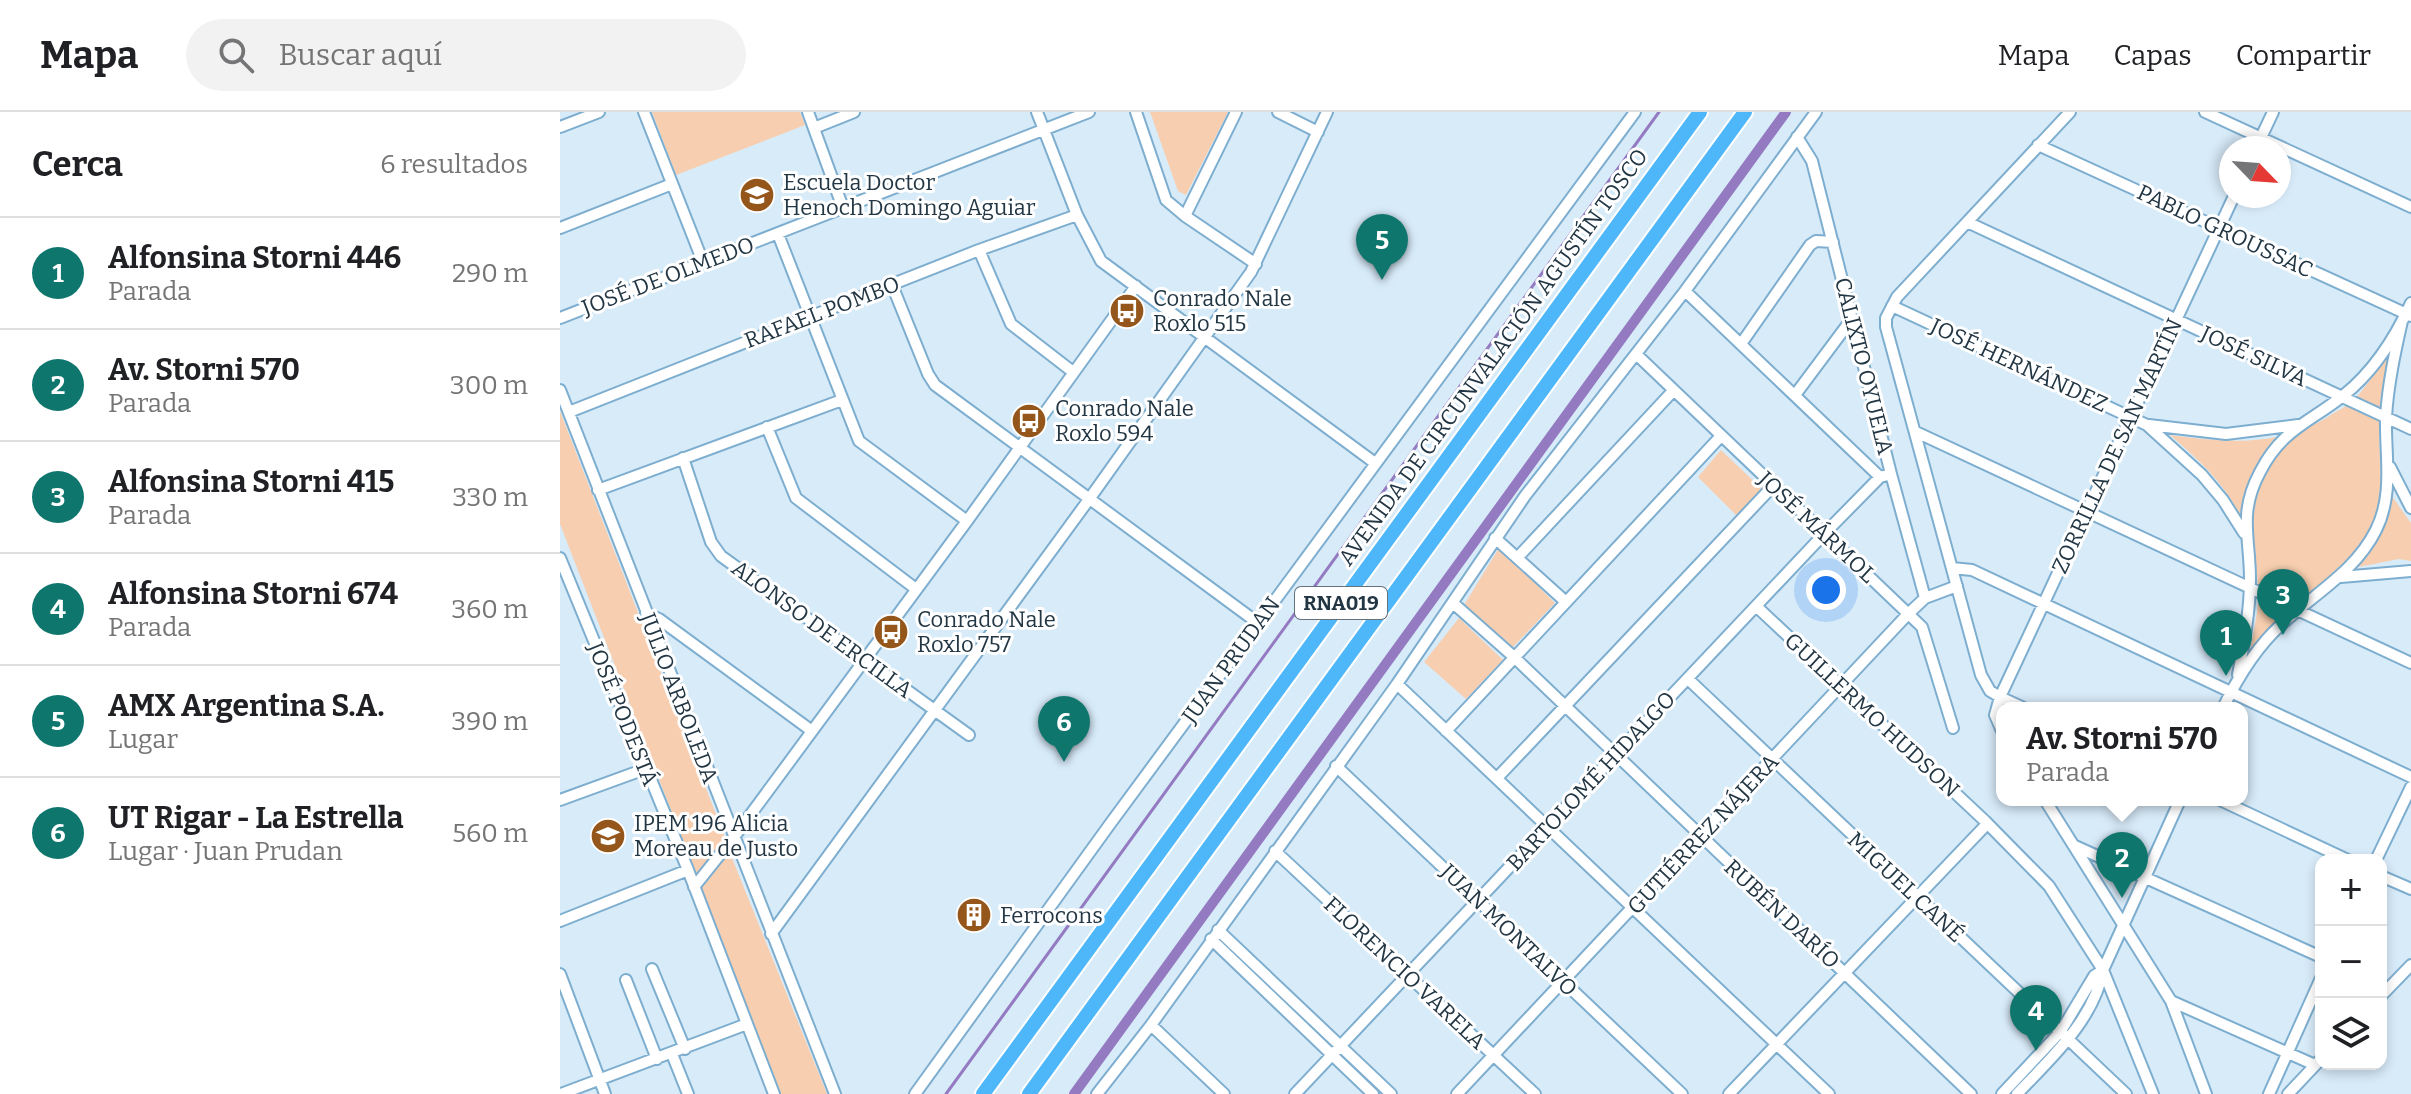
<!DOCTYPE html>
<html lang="es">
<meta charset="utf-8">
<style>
body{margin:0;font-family:Bitter,serif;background:#f2f2f2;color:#202124}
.controls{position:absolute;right:24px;bottom:24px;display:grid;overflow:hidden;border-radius:16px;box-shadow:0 4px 12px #0003}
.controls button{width:72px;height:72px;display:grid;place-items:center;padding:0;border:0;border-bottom:2px solid #e0e0e0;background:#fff;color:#202124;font:40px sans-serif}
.compass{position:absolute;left:1659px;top:24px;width:72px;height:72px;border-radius:50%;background:#fff;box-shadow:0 4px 12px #0003;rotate:115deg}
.you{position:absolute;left:1266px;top:478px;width:28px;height:28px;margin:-20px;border:6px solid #fff;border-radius:50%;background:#1a73e8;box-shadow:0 0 0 12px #1a73e833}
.badge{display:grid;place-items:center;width:52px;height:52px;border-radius:50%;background:#0f766e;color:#fff;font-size:26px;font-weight:700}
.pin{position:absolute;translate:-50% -66px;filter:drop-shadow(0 2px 4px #0008)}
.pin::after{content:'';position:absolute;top:42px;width:28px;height:24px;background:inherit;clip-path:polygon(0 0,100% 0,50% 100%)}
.popup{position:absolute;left:1436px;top:590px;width:252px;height:104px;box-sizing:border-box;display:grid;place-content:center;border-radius:16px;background:#fff;filter:drop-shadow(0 2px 6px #0005);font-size:26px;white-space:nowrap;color:#757577}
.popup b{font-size:30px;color:#202124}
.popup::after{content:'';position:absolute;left:50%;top:100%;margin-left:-16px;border:16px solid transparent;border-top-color:#fff}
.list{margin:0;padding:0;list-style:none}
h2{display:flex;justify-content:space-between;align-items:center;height:104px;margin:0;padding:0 32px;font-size:34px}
h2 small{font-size:26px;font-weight:400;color:#757577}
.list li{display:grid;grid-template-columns:52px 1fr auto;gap:24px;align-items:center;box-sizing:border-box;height:112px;padding:0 32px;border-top:2px solid #e0e0e0}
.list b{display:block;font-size:30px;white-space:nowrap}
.list p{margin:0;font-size:26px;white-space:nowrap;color:#757577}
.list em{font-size:26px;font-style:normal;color:#757577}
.icon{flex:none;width:44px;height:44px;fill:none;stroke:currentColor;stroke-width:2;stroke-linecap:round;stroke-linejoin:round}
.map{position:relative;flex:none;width:1851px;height:982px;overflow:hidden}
header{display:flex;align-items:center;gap:48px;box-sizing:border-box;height:112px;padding:0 40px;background:#fff;border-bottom:2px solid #e0e0e0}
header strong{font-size:38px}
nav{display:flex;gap:44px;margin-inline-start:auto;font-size:28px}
.search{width:560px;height:72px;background:#f2f2f2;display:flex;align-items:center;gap:20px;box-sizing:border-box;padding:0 28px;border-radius:44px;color:#757577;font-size:30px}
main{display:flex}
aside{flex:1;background:#fff}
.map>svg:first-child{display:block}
.green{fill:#f7cfb0}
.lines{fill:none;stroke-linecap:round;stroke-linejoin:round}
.stream{stroke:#947ac1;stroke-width:3}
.canal{stroke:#947ac1;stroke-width:10}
.minor-casing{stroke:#7eaecf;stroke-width:14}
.highway-casing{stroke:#fff;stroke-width:18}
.minor{stroke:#fff;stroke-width:10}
.highway{stroke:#4db7f9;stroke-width:14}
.labels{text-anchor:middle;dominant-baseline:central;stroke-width:6;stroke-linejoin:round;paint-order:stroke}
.shield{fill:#fff;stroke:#64727c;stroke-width:2}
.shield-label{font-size:20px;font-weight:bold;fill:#223644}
.poi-label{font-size:22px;fill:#223644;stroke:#fff;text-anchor:start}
.street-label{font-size:22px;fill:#223644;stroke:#fff}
</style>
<header>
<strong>Mapa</strong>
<div class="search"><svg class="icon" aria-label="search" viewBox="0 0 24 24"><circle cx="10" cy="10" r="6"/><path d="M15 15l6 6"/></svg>Buscar aquí</div>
<nav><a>Mapa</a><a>Capas</a><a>Compartir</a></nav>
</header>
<main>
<aside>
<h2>Cerca<small>6 resultados</small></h2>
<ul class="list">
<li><span class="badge">1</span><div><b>Alfonsina Storni 446</b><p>Parada</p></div><em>290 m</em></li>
<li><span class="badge">2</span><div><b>Av. Storni 570</b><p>Parada</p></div><em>300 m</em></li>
<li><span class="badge">3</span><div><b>Alfonsina Storni 415</b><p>Parada</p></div><em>330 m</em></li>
<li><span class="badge">4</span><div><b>Alfonsina Storni 674</b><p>Parada</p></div><em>360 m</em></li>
<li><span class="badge">5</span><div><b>AMX Argentina S.A.</b><p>Lugar</p></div><em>390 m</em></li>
<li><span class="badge">6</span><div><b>UT Rigar - La Estrella</b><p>Lugar · Juan Prudan</p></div><em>560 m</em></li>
</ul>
</aside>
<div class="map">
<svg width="1851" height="982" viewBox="0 0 1851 982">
<rect width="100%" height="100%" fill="#d8ebf9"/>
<!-- green -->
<path class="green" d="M92,0H240L245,13L116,63Z
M590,0H668L626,83L618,79Z
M1831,238L1819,321L1821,369L1851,411V449L1839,447L1778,459L1732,494L1690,541C1693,520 1700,495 1698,473C1693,403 1662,367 1610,323C1665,331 1718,335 1768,305C1776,299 1787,295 1794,288C1808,273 1819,254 1831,238Z
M0,299L166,728L136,763L0,412Z
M1161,338L1202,377L1177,404L1138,365Z
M939,436L995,491L952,536L904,493Z
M899,506L943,548L906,587L864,550Z
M170,741L267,982H221L141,776Z"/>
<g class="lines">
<!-- stream -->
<path class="stream" d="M386,982L1099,0"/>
<!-- canal -->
<path class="canal" d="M514,982L1226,0"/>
<defs>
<path id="minor" d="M84,0L143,150
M248,0L283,96
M477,0L517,103L541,149L815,351
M576,0L606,88L625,104L696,152
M718,0L758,20
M1645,0L1851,95
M0,15L39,0
M254,16L294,0
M1237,25L1252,49L1331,362L1365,486
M1478,33L1851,204
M1696,36L1713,0
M625,104L676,0
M1407,110L1851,317
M0,116L112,72
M218,122L299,329L407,409
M419,138L451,212L513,260
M332,173L368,262L375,273L698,511
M1125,179L1320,365
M1332,194L1587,313L1642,363L1663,388L1684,421
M0,206L529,0
M1181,232L1250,133L1256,129L1273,130
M1076,242L1362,515L1393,616
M0,278L275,982
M1235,283L1288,212L1293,211
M9,300L419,138L517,103
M1589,313L1666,322L1738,313
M207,315L236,386L356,477
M1356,320L1851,551
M123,346L151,430L161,444L409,623
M1830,355L1851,396
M38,378L282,288
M935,426L1006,490
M958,445L1113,279
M0,446L128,758L214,982
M1392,456L1412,458L1851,665
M1781,465L1851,459
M893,491L954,545L1411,982
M1196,494L1425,709L1489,774L1543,858L1593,982
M86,501L99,507L252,619
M1678,563C1684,531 1690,499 1690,467C1690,425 1678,401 1700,360C1722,317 1749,311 1784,283C1815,258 1835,226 1851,191
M1128,567L1566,982
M837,572L1269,982
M1464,596L1440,585L1674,84
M1663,596C1678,565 1696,535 1722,512C1755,481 1795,460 1816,418C1834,382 1825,344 1826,305C1828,272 1835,240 1842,209
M886,619L1161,324
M1442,619L1435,603L1440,585L1430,579L1421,563L1326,215V206L1337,185L1510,0
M776,654L1122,982
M937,666L1213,374
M0,688L85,657
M1485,688L1611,889L1646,982
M1660,688L1788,748
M1515,734L1761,845
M715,739L975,982
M1816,748L1851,675
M1821,764L1851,777
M134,775L174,725L407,409L576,174
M0,809L128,758
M658,818L831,982
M211,822L530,386L691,160L767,0
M651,827L813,982
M92,857L125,937
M0,862L45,982
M66,868L97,947
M1821,884L1851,853
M1611,889L1755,953
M591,913L664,982
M112,942L128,982
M1,982L187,912
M355,982L550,712L1075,0
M537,982L591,913L837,572L965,384L1125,179L1256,0
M735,982L1264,422L1320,365L1331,362
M897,982L1348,502L1365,486L1397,474
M1169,982L1427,712
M1442,982L1501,919L1534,864L1543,858
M1457,982C1491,946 1534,908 1543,858L1620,688
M1709,982L1761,866
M1728,982L1761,947"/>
<path id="highway" d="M423,982L1140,0
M469,982L1185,0"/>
</defs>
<!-- minor casing -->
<use href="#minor" class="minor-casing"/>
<!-- highway casing -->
<use href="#highway" class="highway-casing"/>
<!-- minor -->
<use href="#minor" class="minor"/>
<!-- highway -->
<use href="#highway" class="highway"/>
</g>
<!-- icons -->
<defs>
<symbol id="school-disc" viewBox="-11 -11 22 22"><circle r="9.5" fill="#94561a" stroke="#fff"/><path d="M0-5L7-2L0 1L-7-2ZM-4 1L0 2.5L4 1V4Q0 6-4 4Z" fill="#fff"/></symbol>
<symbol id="bus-disc" viewBox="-11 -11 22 22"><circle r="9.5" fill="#94561a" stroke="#fff"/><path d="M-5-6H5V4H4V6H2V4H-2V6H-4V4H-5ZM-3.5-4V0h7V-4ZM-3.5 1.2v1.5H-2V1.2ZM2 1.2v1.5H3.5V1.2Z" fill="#fff"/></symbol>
<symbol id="building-disc" viewBox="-11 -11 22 22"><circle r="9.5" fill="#94561a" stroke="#fff"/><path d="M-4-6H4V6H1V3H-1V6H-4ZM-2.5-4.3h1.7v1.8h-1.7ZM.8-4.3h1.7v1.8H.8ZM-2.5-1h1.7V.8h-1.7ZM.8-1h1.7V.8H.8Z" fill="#fff"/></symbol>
</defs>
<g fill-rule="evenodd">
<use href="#school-disc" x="177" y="63" width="40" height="40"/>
<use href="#bus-disc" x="547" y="179" width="40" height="40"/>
<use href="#bus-disc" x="449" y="289" width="40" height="40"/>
<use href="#bus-disc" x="311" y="500" width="40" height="40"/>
<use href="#school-disc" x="28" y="704" width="40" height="40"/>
<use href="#building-disc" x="394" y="783" width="40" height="40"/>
</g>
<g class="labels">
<!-- shield labels -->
<rect class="shield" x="735" y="475" width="92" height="32" rx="6"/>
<g class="shield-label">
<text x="781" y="491">RNA019</text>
</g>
<!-- poi labels -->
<g class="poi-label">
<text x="223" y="70">Escuela Doctor<tspan x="223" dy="25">Henoch Domingo Aguiar</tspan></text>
<text x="593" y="186">Conrado Nale<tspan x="593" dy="25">Roxlo 515</tspan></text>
<text x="495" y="296">Conrado Nale<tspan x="495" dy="25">Roxlo 594</tspan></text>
<text x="357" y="507">Conrado Nale<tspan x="357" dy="25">Roxlo 757</tspan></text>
<text x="74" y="711">IPEM 196 Alicia<tspan x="74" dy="25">Moreau de Justo</tspan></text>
<text x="440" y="803">Ferrocons</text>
</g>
<!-- street labels -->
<g class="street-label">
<text transform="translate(1665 119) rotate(25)">PABLO GROUSSAC</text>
<text transform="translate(108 164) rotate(-21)">JOSÉ DE OLMEDO</text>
<text transform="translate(262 200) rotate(-21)">RAFAEL POMBO</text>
<text transform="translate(1694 244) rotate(25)">JOSÉ SILVA</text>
<text transform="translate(933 245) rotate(-54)">AVENIDA DE CIRCUNVALACIÓN AGUSTÍN TOSCO</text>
<text transform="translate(1459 253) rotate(25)">JOSÉ HERNÁNDEZ</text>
<text transform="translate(1304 254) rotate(76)">CALIXTO OYUELA</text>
<text transform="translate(1557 334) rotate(-65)">ZORRILLA DE SAN MARTÍN</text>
<text transform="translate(1257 415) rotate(43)">JOSÉ MÁRMOL</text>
<text transform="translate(262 517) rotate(36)">ALONSO DE ERCILLA</text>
<text transform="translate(671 548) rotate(-54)">JUAN PRUDAN</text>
<text transform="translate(119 586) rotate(69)">JULIO ARBOLEDA</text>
<text transform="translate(63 602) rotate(68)">JOSÉ PODESTÁ</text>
<text transform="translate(1312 603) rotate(43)">GUILLERMO HUDSON</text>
<text transform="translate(1031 669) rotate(-47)">BARTOLOMÉ HIDALGO</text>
<text transform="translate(1143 722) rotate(-47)">GUTIÉRREZ NÁJERA</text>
<text transform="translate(1346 775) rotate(43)">MIGUEL CANÉ</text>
<text transform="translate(1222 802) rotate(43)">RUBÉN DARÍO</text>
<text transform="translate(949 818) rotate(44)">JUAN MONTALVO</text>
<text transform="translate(845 861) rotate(43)">FLORENCIO VARELA</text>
</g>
</g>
</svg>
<div class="controls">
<button>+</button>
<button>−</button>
<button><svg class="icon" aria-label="layers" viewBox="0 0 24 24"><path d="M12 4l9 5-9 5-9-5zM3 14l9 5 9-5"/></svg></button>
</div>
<svg class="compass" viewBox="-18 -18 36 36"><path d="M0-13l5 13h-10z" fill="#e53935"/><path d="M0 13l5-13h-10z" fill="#757577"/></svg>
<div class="you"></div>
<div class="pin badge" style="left:1666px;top:564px">1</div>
<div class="pin badge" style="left:1562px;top:786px">2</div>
<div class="popup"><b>Av. Storni 570</b>Parada</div>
<div class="pin badge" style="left:1723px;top:523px">3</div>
<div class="pin badge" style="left:1476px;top:939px">4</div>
<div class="pin badge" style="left:822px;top:168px">5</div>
<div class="pin badge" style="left:504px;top:650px">6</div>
</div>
</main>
